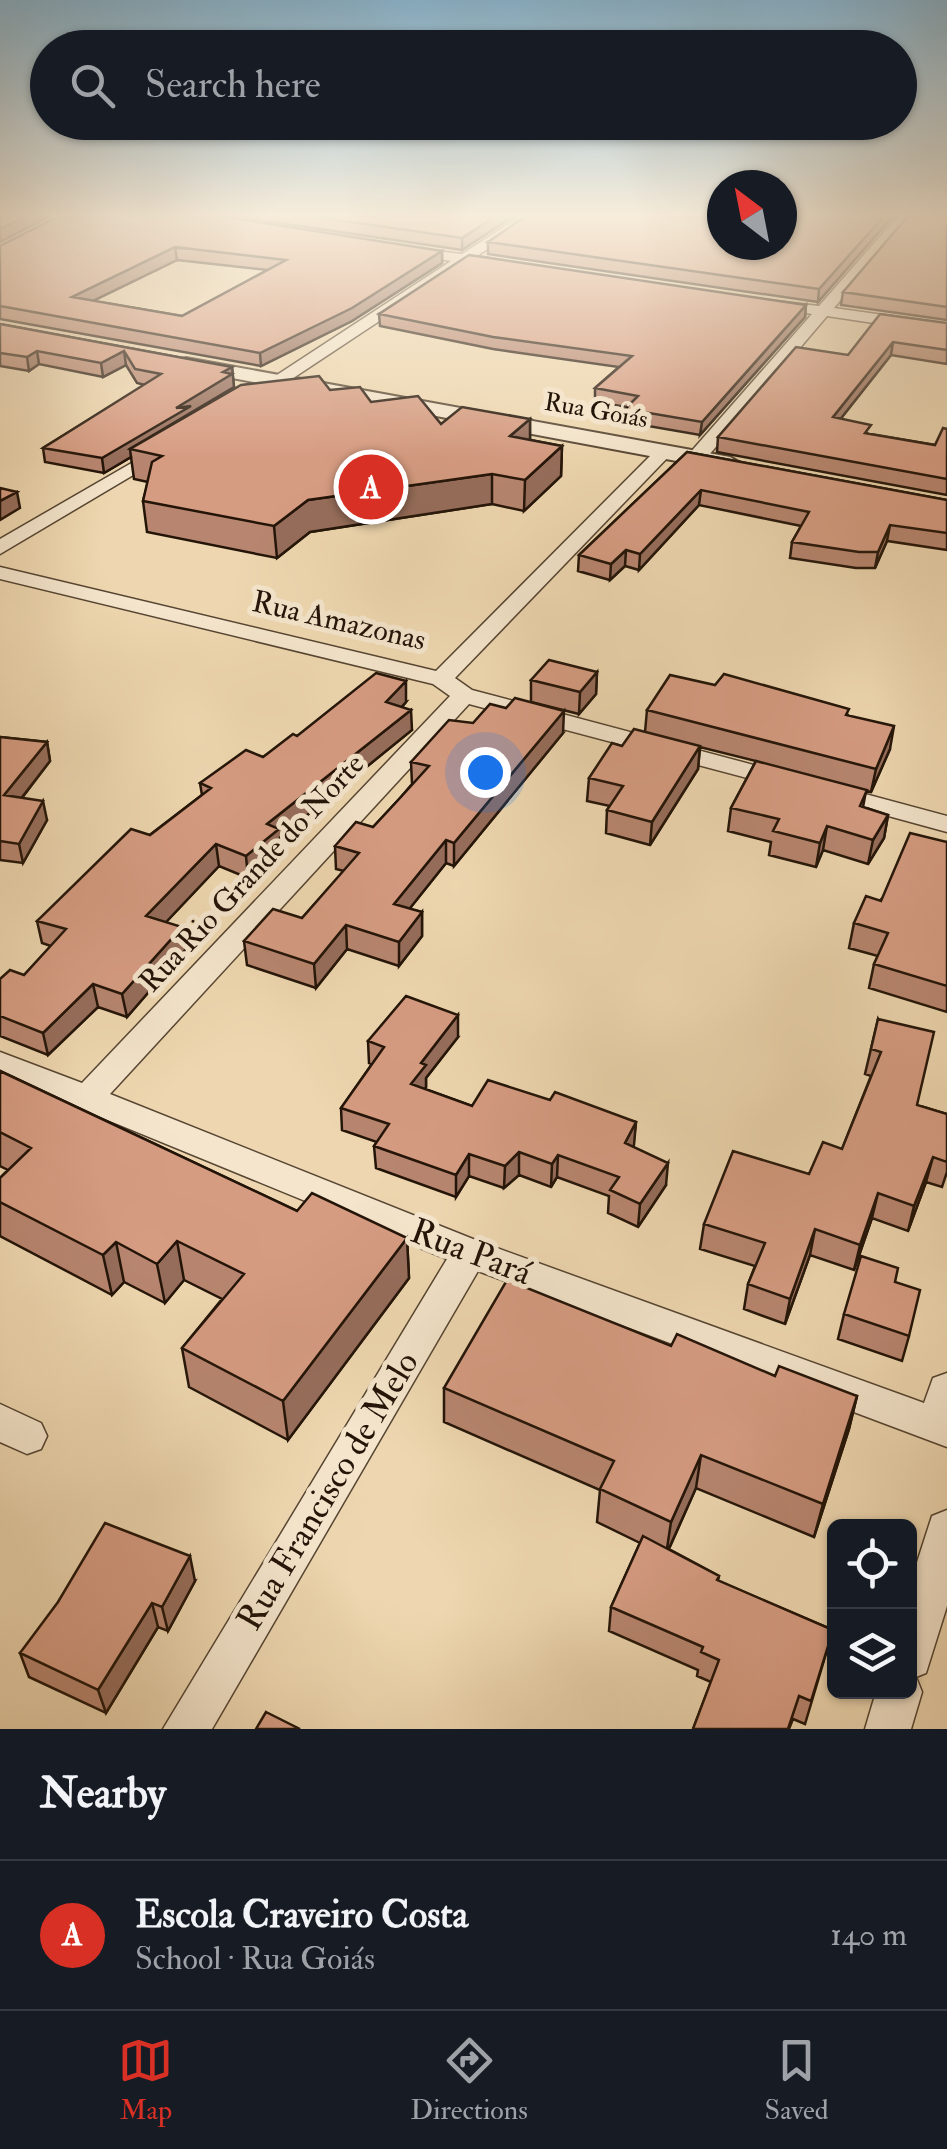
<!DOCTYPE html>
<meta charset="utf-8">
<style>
body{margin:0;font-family:"IM FELL Double Pica",serif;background:#242831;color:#f1f3f6}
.controls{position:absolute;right:30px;bottom:30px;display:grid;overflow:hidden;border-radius:15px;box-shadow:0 2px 8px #0004}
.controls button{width:90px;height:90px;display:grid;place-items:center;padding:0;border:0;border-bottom:2px solid #363941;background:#171b24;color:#f1f3f6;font:50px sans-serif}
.compass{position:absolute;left:707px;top:170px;width:90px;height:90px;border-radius:50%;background:#171b24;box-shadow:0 2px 8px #0004;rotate:328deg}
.you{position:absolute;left:485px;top:772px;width:35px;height:35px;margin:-25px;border:8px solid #fff;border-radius:50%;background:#1a73e8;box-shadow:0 0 0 15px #1a73e833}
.badge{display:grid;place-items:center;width:65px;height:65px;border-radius:50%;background:#d93025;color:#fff;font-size:32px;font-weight:700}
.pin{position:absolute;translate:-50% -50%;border:5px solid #fff;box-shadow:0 2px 10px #0006}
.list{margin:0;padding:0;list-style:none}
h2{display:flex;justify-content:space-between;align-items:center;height:130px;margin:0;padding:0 40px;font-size:42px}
h2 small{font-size:32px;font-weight:400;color:#9ea1a6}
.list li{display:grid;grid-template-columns:65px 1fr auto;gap:30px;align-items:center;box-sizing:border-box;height:150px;padding:0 40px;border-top:2px solid #363941}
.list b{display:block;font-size:38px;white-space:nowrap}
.list p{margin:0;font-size:32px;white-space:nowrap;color:#9ea1a6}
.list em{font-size:32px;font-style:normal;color:#9ea1a6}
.icon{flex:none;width:55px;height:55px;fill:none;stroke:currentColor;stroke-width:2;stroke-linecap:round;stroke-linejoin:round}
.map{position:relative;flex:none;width:947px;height:1729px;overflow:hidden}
.search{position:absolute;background:#171b24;box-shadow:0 2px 8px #0004;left:30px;right:30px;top:30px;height:110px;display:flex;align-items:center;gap:25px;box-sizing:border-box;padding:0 35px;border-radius:55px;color:#9ea1a6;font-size:38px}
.sheet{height:280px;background:#171b24}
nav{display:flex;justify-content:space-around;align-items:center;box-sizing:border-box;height:140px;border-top:2px solid #363941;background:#171b24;font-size:28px;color:#9ea1a6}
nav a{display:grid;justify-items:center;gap:5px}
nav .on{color:#d93025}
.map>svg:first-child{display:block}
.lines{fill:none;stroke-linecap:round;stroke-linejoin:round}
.minor-casing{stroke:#564532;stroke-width:3}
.tertiary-casing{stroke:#564532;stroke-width:4}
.minor{fill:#f4e5cc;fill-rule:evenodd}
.tertiary{fill:#f4e5cc;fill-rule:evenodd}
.wall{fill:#b88670;stroke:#231408;stroke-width:2.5;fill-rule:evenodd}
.shaded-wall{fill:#966d5b;stroke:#231408;stroke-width:2.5}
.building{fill:#d69c82;stroke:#231408;stroke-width:2.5;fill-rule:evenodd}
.labels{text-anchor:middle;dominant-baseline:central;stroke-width:10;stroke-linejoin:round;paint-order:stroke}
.far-street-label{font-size:25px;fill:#231408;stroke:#f4e5cc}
.street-label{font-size:30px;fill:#231408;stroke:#f4e5cc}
.near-street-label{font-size:35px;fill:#231408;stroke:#f4e5cc}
</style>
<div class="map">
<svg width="947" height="1729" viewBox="0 0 947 1729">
<rect width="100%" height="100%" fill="#eed7b0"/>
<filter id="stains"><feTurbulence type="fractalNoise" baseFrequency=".002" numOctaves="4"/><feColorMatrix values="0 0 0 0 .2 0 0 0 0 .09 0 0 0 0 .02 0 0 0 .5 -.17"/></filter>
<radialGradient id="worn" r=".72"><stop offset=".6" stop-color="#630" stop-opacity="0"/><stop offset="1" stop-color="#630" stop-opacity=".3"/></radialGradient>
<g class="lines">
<defs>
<path id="minor" d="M521,216H536L477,256L505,261V267L467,263L260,400L245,396L451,261L399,253V247L462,254Z
M898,216H911L834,308L947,324V334L827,316L703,462H689V454L812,314L766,306V300L819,306Z
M161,446L170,451L167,455L0,554V539Z
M658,448L673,452L455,678L472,690L795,776L799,781L795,786H777L469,704L110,1094L483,1243L924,1403L933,1378L947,1373V1447L478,1271L212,1729H163L447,1259L0,1076V1052L82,1083L450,696L433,684L0,579V567L436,671Z
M828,784L947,816V832L819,797L815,792L819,787Z
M0,1404L41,1423L47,1436L41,1449L27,1454L0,1442Z
M947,1510V1606L926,1673L916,1677L922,1692L911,1729H865L876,1692H910V1584L932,1516Z"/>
<path id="tertiary" d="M186,358L730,457L742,464L730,471L179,368V360Z"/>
</defs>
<!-- minor casing -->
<use href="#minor" class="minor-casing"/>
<!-- tertiary casing -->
<use href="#tertiary" class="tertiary-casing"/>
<!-- minor -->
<use href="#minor" class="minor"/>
<!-- tertiary -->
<use href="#tertiary" class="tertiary"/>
</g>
<!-- wall -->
<path class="wall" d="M231,216H514L462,250Z
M782,216H893L818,302L488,254V242Z
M947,216V320L841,305L843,292Z
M0,246L442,251V263L352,321L261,366L0,319ZM177,260L268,270L182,316L93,301Z
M806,305L805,317L700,435L625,422L627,407L595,402V388L619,367L493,349L380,326L379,314Z
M947,323V364L891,355L841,418L869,434L935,445L947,429V495L717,452L718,437L848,355Z
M0,324L232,367L234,387L193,413L330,390L441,424L530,419V440L562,446L561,476L524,511L492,504L310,532L277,558L147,532L143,501L148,482L134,479L131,457L104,473L45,462L43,448L145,385L137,383L126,365L103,377L39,364L29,371L0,366Z
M687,452L947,500V550L887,541L875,568H856L790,558L792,542L801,526L699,505L639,570L625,566L610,580L578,571L579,555Z
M597,672L596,694L579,714L531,702V680Z
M406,702L402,707L412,730L280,837L281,851L248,878L219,866L166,922L186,949L127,1017L98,1007L48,1055L0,1036V979L24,975L51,946L42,943L37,921L202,795L200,783L263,757L297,736Z
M647,710L848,715L890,749L871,792L866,791L863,807L888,815L884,838L868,864L823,850L816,867L769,855L771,842L728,831L731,808L756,761L700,747L698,769L650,845L606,833L607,810L610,806L587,801L589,778L622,746L645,732Z
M563,733L454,866L446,863L409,909L422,912V936L399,966L347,949L316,988L247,965L244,941L302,918L344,871L336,869L335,846L373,827L400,798L412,784L411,762Z
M0,737L47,742L50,761L22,798L47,820L23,863L0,860Z
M947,842V1012L869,988L874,964L878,956L849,948L854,923Z
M878,1019L917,1105L947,1114V1172L942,1187L926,1182L908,1231L872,1218L854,1270L810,1255L785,1324L744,1309L748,1284L755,1266L700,1249L704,1224L809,1174L842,1149L871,1076L865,1074Z
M458,1037L426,1078V1087L425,1089L472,1106L550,1100L636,1122L633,1147L666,1185L638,1227L608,1213L609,1196L557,1177L551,1187L519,1175L504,1188L469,1176L456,1197L376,1168L374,1146L377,1142L342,1130L341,1108L372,1064L369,1063L368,1041Z
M0,1071L297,1211L407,1238L409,1278L288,1440L189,1387L182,1348L222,1299L184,1280L165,1303L124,1282L112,1295L0,1236V1178L8,1170L0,1166Z
M895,1282L909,1336L902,1361L838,1339L844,1314Z
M671,1346L775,1376L857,1396L849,1429L814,1537L696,1488L669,1549L719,1576L718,1581L833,1630L805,1724L793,1719L789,1729H693L711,1682L697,1676L698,1670L609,1631L611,1607L640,1543L597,1522L600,1490L444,1422V1388Z
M195,1581L168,1631L158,1627L106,1713L29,1677L20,1653Z"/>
<!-- shaded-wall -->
<path class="shaded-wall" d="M26,216H50L0,242V229Z
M496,216H514L462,250V238Z
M884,216H893L818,302L819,289Z
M175,247L177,260L74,310L72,297Z
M442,251V263L352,321L261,366L260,353Z
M806,305L805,317L700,435L702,422Z
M893,342L891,355L831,431L833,417Z
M37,351L39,364L29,371L27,357Z
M124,351L126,365L103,377L101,363Z
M232,367L234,387L130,449L131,457L104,473L102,458L176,408L223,372Z
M530,419V448L510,436Z
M562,446L561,476L524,511L525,480Z
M492,474V504L310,532L277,558L274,526L308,500Z
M701,490L699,505L639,570L640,554Z
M17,492L20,508L0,520V501Z
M890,525L887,541L875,568L878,552Z
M626,550L625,566L610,580L611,564Z
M597,672L596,694L579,714L580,692Z
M406,681V702L387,723L386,702Z
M411,710L412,730L280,837L281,851L248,878L246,856L267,824Z
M564,711L563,733L454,866V843Z
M894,726L890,749L871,792L876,769Z
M47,742L50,761L9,814L4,795Z
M700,746L698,769L650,845L652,822Z
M43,801L47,820L23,863L19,844Z
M888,815L884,838L868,864L873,840Z
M827,826L823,850L816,867L820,843Z
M446,840V863L395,927L394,904Z
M216,844L219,866L150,939L146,916Z
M422,912V936L399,966V942Z
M346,925L347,949L316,988L314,964Z
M182,927L186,949L127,1017L122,994Z
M93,984L98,1007L48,1055L43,1033Z
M458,1015V1037L426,1078V1087L412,1106L411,1084L421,1063Z
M636,1122L634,1145L623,1166L625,1143Z
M519,1152V1175L504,1188L505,1166Z
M469,1154V1176L456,1197V1175Z
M558,1155L557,1177L551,1187L552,1164Z
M933,1157L926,1182L908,1231L914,1206Z
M668,1163L666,1185L638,1227L640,1204Z
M878,1193L872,1218L854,1270L860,1245Z
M815,1229L810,1255L785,1324L790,1299Z
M407,1238L409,1278L288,1440L283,1401Z
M177,1241L184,1280L165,1303L157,1264Z
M116,1242L124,1282L112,1295L103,1255Z
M857,1396L849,1429L814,1537L823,1504Z
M701,1455L696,1488L666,1555L671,1522Z
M190,1556L195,1581L168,1631L162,1607Z
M152,1603L158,1627L106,1713L98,1690Z"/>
<!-- building -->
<path class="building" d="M0,216H26L0,229Z
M59,216H219L442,251L352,308L260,353L0,306V246ZM175,247L286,260L182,316L72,297Z
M309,216H496L462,238Z
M526,216H722V245H782V216H884L819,289L488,242Z
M908,216H947V307L843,292Z
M469,255L806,305L702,422L625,409L638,396L595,388L632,356L493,337L379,314Z
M880,314L947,323V350L893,342L833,417L871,425L865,433L935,445L943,428L947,429V479L718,437L796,347L848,355Z
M0,324L232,367L223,372L232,374L176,408L191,406L102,458L43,448L161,374L135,369L124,351L101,363L37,351L27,357L0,353Z
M319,376L330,390L360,387L371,402L418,396L441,424L462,407L530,419L510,436L562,446L525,480L492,474L308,500L274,526L143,501L152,462L162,456L130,449L241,385Z
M687,452L947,500V533L890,525L878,552H859L792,542L809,512L701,490L640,554L626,550L611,564L579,555Z
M0,488L17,492L0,501Z
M549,660L597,672L580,692L531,680Z
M376,673L406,681L386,702L411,710L267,824L279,829L246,856L216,844L146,916L182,927L122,994L93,984L43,1033L0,1016V979L10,970L24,975L66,929L37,921L131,829L150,835L211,788L200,783L246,750L263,757L293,734L297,736Z
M724,674L849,709L846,715L894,726L876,769L647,710L670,675L715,685Z
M515,698L564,711L454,843L446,840L394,904L422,912L399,942L346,925L314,964L244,941L273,909L302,918L359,853L335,846L356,822L373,827L400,798L429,766L411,762L449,720L473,723L490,704L506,708Z
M634,729L700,746L652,822L607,810L623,786L589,778L612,743L622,746Z
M0,737L47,742L4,795L43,801L19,844L0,841Z
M756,761L867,790L860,806L888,815L873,840L827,826L820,843L773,831L779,819L731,808Z
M910,833L947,842V986L874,964L888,933L854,923L866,896L881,901Z
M406,996L458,1015L421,1063L426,1065L411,1084L472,1106L488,1080L550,1100L555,1092L636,1122L625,1143L668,1163L640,1204L610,1190L619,1177L558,1155L552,1164L519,1152L505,1166L469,1154L456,1175L374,1146L389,1124L341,1108L384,1047L368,1041Z
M878,1019L934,1032L917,1105L947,1114V1162L933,1157L914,1206L878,1193L860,1245L815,1229L790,1299L748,1284L765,1243L704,1224L733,1151L809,1174L823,1142L842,1149L881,1052L871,1049Z
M0,1071L297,1211L312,1193L407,1238L283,1401L182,1348L244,1274L177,1241L157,1264L116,1242L103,1255L0,1202V1178L31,1148L0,1132Z
M861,1256L898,1268L895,1282L920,1290L909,1336L844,1314Z
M507,1280L671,1346L677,1334L775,1376L779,1366L857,1396L823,1504L701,1455L671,1522L600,1489L614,1461L444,1388Z
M105,1523L190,1556L162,1607L152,1603L98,1690L20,1653L58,1602Z
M643,1536L719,1576L717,1580L833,1630L811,1701L799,1696L788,1729H693L719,1660L701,1652L703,1647L611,1607Z
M266,1712L300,1729H256Z"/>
<!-- sky -->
<linearGradient id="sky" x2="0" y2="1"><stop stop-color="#88b6d1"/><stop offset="0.47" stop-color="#f7eddb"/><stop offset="1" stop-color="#f7eddb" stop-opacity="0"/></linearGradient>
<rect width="947" height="458" fill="url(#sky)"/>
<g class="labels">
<!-- far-street labels -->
<g class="far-street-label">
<text transform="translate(596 411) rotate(10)">Rua Goiás</text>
</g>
<!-- street labels -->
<g class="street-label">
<text transform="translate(339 621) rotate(13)">Rua Amazonas</text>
<text transform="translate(252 873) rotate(-47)">Rua Rio Grande do Norte</text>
</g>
<!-- near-street labels -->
<g class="near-street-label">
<text transform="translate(471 1252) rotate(21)">Rua Pará</text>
<text transform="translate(328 1491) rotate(-59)">Rua Francisco de Melo</text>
</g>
</g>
<rect width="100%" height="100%" filter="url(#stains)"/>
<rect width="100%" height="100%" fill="url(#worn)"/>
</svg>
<div class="controls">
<button><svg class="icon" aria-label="locate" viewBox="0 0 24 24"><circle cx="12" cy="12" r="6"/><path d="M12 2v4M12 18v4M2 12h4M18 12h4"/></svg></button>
<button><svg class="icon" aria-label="layers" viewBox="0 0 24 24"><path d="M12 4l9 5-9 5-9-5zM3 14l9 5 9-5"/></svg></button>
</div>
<svg class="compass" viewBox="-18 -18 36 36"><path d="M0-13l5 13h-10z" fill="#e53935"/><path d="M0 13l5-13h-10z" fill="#9ea1a6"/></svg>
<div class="you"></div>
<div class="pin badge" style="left:371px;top:487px">A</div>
<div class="search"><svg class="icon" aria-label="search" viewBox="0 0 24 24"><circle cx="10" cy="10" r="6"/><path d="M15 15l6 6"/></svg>Search here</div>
</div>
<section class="sheet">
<h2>Nearby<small></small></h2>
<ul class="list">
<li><span class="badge">A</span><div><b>Escola Craveiro Costa</b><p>School · Rua Goiás</p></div><em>140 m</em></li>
</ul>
</section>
<nav>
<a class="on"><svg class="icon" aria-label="map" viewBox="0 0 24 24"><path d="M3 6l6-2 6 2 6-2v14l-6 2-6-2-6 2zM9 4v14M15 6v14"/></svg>Map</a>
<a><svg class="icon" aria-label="directions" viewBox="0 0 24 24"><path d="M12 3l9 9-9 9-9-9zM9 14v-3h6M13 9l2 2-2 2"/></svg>Directions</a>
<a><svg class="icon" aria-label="saved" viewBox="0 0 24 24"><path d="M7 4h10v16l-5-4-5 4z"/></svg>Saved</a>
</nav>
